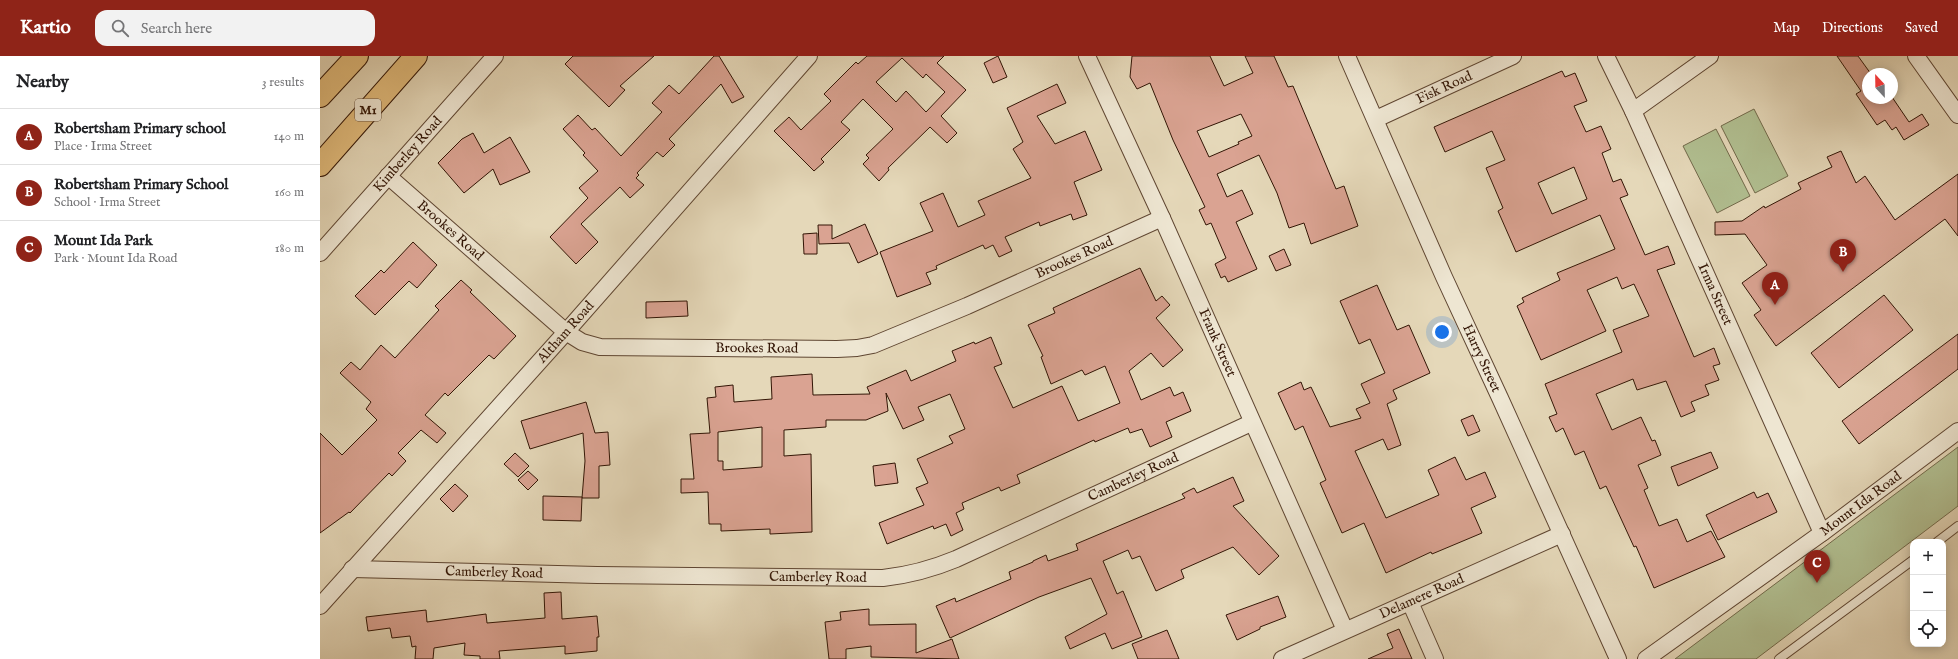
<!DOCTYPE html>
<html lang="en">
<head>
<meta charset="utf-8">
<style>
	:root { --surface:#fff; --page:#f2f2f2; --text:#202124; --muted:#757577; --line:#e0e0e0; --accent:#8f2418 }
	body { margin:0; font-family:"IM FELL English",serif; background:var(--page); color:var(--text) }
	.controls { position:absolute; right:12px; bottom:12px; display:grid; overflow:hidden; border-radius:8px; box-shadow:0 2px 10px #0003 }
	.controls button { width:36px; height:36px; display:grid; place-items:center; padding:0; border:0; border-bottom:1px solid var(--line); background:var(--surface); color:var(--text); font:20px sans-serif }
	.compass { position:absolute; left:1542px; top:12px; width:36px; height:36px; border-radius:50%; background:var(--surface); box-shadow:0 2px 10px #0003; rotate:338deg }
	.you { position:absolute; left:1122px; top:276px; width:14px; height:14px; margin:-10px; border:3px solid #fff; border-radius:50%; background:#1a73e8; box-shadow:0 0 0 6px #1a73e833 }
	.badge { display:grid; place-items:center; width:26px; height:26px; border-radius:50%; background:var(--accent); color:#fff; font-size:13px; font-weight:700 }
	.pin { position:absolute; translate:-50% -33px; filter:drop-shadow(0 1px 2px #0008) }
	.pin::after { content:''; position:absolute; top:21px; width:14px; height:12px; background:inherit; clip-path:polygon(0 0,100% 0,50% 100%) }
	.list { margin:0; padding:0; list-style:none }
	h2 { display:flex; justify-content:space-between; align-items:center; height:52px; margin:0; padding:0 16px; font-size:17px }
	h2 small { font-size:13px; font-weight:400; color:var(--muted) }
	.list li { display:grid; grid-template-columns:26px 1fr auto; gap:12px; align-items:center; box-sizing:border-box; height:56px; padding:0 16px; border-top:1px solid var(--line) }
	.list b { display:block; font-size:15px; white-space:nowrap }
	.list p { margin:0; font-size:13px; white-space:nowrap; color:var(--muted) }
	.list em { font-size:13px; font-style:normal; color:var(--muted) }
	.icon { flex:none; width:22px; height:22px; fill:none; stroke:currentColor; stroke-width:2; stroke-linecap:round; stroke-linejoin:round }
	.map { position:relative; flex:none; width:1638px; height:603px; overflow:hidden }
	header { display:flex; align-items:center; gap:24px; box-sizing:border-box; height:56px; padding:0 20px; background:var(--accent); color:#fff }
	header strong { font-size:19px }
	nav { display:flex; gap:22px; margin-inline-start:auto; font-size:14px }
	.search { width:280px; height:36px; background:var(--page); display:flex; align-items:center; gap:10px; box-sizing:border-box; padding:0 14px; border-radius:12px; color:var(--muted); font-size:15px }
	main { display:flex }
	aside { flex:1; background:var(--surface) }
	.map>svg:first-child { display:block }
</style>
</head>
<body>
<header>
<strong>Kartio</strong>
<div class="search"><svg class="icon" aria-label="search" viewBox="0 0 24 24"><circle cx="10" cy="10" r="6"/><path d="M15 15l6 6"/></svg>Search here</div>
<nav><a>Map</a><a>Directions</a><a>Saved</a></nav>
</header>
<main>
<aside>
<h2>Nearby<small>3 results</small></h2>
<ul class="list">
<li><span class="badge">A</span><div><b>Robertsham Primary school</b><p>Place · Irma Street</p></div><em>140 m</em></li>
<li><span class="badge">B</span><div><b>Robertsham Primary School</b><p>School · Irma Street</p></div><em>160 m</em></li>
<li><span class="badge">C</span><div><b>Mount Ida Park</b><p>Park · Mount Ida Road</p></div><em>180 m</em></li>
</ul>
</aside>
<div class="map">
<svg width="1638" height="603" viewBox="0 0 1638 603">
	<rect width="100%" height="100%" fill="#e5d8b9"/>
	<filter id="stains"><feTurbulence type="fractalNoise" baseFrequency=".005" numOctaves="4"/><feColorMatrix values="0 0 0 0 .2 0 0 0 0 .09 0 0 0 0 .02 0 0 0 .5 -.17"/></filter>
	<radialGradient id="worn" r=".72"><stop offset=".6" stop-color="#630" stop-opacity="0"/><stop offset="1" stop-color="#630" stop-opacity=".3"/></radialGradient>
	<g fill="#b1bf91" stroke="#726a4b">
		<path d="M1434,53L1468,120L1435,137L1401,70Z"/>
		<path d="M1396,73L1430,140L1397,157L1363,90Z"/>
		<path d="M1638,391V450L1436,603H1355Z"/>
	</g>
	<g fill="#daa392" stroke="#321505" fill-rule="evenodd">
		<path d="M253,0H334L300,30L305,34L289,51L245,8Z"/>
		<path d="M394,0H399L424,41L412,47L401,28L349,83L355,89L343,101L337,96L317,117L319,119L316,122L324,129L310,142L300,131L261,168L278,186L256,208L230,181L268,142L259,132L278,115L263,99L265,97L243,73L258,59L272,74L275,72L301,100L342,56L332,47L349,29L359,38Z"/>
		<path d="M547,0H624L617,7L646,34L621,60L637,77L627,87L610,71L568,112L569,114L559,125L543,108L549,102L546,99L573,73L543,43L521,66L530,74L501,103L504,106L494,115L454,75L469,61L481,74L511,45L504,38L536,6L538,8ZM582,2L603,22L606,18L625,36L606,56L586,35L576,46L556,26Z"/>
		<path d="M678,0L687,21L673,27L664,7Z"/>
		<path d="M812,0H890L904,30L933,17L925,0H954L968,31L973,30L1016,133L1024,130L1038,170L991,188L984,167L969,172L957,137L939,99L897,118L907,141L922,134L933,158L916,166L937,213L908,226L905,220L901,222L895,208L906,202L891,167L886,169L879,154L885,151L853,84L830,27L817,33L810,21ZM921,58L932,80L918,86L919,88L889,101L877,75Z"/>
		<path d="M1517,0H1538L1551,18H1548V42L1572,41L1589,66L1602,58L1609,69L1584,84L1576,71L1572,74L1565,64L1557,69L1536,38L1541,35Z"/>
		<path d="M1242,15L1245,21L1255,17L1267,45L1254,50L1266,76L1281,70L1291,93L1282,97L1293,126L1301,123L1308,139L1300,142L1325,199L1348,190L1355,208L1337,214L1374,301L1394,292L1400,308L1393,310L1399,324L1385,329L1389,339L1371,346L1375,355L1361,361L1346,325L1317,334L1313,323L1276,338L1292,374L1321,361L1332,385L1335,384L1341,399L1318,409L1328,432L1324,434L1339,470L1357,463L1367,486L1391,475L1405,501L1334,532L1316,490L1314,491L1286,430L1280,433L1264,395L1255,399L1243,372L1236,376L1229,361L1237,358L1225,328L1302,296L1293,274L1329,260L1314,228L1302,233L1297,221L1267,234L1286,275L1221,304L1197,250L1204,246L1202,242L1240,224L1237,217L1295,193L1280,159L1196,196L1178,155L1183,152L1166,112L1185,104L1172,75L1125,96L1114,71ZM1254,111L1267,143L1232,158L1218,127Z"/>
		<path d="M737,28L746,47L717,60L735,88L765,75L782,114L754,126L767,159L753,164L751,158L720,170L719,166L685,181L692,195L679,201L673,189L665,193L663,189L616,210L617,213L606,217L611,228L577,241L560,196L613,175L600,147L623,137L638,171L665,159L658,145L711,122L693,93L703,86L687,52Z"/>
		<path d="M153,77L164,97L190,81L210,116L180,129L173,113L144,137L118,107L142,83Z"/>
		<path d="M1521,95L1536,127L1545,120L1575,164L1638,118V180L1625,163L1456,290L1434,259L1441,254L1422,227L1447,209L1425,178L1395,179V166L1422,165L1444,150L1445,152L1481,133L1478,127L1512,111L1507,101Z"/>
		<path d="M545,168L558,198L538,207L529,187L499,188L498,169H512V183Z"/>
		<path d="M497,177V198H484L483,178Z"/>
		<path d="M93,186L117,209L97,232L89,225L55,259L35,240L61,214L64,217Z"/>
		<path d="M964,193L971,209L956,215L949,200Z"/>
		<path d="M820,212L836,245L842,240L850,249L836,262L863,294L843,311L831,297L809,315L821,344L850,331L854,340L863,336L871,355L846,366L852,381L830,391L822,373L810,377L808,372L775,386L774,384L697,419L700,427L681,435L679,431L642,447L644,453L636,457L643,474L631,480L626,468L614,473L613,470L567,488L559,467L604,449L596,432L608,427L597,403L633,387L629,380L645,373L630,338L598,351L604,364L583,373L566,337L568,355L546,364H506V371L464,374V400L491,398L492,476L450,478V473L401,475V468H389L388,436L361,437V423H374L370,378L390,377L387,342L396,341L395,331L413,329L414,346L452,343L451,321L492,318L493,339L550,338L547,331L586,314L591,325L636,305L632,295L654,286L655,288L671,281L682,308L674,311L693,352L742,330L758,365L800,347L785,310L765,319L762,314L731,328L721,301L723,300L708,269L735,257L733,252ZM442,371V411L403,414V405H398V376Z"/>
		<path d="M141,224L152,234L150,236L196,280L174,303L169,299L128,340L125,337L105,359L126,377L117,387L101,374L78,397L86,405L72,420L69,417L30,457L29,456L0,477V377L22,399L57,364L46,353L51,346L20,317L31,306L40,314L61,289L75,302L119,254L115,250Z"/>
		<path d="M1057,229L1077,274L1089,269L1110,317L1073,334L1077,343L1067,348L1081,389L1068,394L1063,383L1035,395L1066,462L1119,439L1108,414L1135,401L1146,424L1165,416L1176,441L1151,452L1162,477L1112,498L1111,496L1066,517L1044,467L1022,477L1000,427L1006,424L983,370L975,374L958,337L981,326L984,334L991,331L1010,371L1041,362L1036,353L1050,347L1041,328L1065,317L1050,283L1039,288L1020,245Z"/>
		<path d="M1564,239L1593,274L1519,332L1491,297Z"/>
		<path d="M367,245L368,260L326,262V246Z"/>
		<path d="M1638,278V313L1539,388L1522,365Z"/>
		<path d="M266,346L275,377L288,376L290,409L279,410V442H262L265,405L263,377L210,393L201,365Z"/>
		<path d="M1153,359L1160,375L1148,380L1141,364Z"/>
		<path d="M1391,396L1398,412L1358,430L1351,411Z"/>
		<path d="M195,397L209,410L198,421L184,408Z"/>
		<path d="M575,407L578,427L555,430L553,410Z"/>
		<path d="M208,415L218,424L208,434L198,424Z"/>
		<path d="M913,421L924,445L913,450L959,500L939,519L913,491L861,514L864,522L836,535L820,500L812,503L808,494L783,505L797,538L803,535L822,581L792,593L785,577L750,593L745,581L787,558L771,522L719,541L630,582L616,550L635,542L636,546L691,523L689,516L713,506V505L726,499L728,505L758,494L756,488L865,442L862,438L874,432L877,437Z"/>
		<path d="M135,428L148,440L133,456L120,443Z"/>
		<path d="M1434,436L1437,442L1448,437L1457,456L1398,484L1386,459Z"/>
		<path d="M223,440L262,441L261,465L223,464Z"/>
		<path d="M241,536L242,563L277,560L279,581H277V595L245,598V590L179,595L180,603H160V600L144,599L145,587L114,592L113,603H95L96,590L92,591L90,580L72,582L70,572L48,575L46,561L106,554L107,566L166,558L167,567L225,562L224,537Z"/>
		<path d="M958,540L966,561L940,571V573L917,584L906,559Z"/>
		<path d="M549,553V569L596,568V597L632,583L639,603L551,601V590L526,593V603H509L505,566L521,564L520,556Z"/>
		<path d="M1079,573L1092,603H1048L1073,592L1067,578Z"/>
		<path d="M847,574L859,603H818L812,588Z"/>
	</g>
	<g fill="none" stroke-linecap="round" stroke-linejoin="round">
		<defs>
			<g id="service">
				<path d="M1617,486L1638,470"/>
				<path d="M1459,603L1593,504"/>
			</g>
			<g id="minor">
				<path id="s1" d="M767,0L842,162L1025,574"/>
				<path id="s2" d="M1027,0L1124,221L1180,342L1298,603"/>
				<path id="s3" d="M1286,0L1313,55L1502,477"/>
				<path d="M1596,0L1638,59"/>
				<path d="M1313,55L1390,0"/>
				<path id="s4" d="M1056,63L1193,0"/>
				<path id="s5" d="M68,120L246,276L262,286L280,291L517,293L537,292L553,289L647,250L842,162"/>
				<path id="s6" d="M0,197L175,0"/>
				<path id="s7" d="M32,513L277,519L563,522C590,519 612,513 636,503L931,367"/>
				<path d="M1090,546L1115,603"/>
				<path id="s8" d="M0,550L246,276L489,0"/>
				<path id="s9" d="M962,603L1242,478"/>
				<path id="s10" d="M1326,603L1502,477L1638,375"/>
			</g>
			<g id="motorway">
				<path d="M0,40L37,0"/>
				<path d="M0,109L96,0"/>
			</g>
		</defs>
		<use href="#service" stroke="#5f4632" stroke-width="10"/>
		<use href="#minor" stroke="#5f4632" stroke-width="18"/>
		<use href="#motorway" stroke="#321505" stroke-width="24"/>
		<use href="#service" stroke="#eee6d2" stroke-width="8"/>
		<use href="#minor" stroke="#eee6d2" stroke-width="16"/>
		<use href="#motorway" stroke="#e2bc7c" stroke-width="22"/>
	</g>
	<g text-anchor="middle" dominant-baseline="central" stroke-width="4" stroke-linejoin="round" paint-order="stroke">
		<rect fill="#eee6d2" stroke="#6a5442" stroke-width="1" x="35" y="43" width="26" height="22" rx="3"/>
		<g font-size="13" font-weight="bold" fill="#321505">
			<text x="48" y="54">M1</text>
		</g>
		<g font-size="14" fill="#321505" stroke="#eee6d2">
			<text stroke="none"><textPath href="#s4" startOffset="75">Fisk Road</textPath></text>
			<text stroke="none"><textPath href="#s6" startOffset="132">Kimberley Road</textPath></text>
			<text stroke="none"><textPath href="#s5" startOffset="83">Brookes Road</textPath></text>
			<text stroke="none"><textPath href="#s5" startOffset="767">Brookes Road</textPath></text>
			<text stroke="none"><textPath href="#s3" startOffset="262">Irma Street</textPath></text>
			<text stroke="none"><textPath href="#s8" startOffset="368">Altham Road</textPath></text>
			<text stroke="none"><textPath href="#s1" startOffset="315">Frank Street</textPath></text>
			<text stroke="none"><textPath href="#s5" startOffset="431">Brookes Road</textPath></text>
			<text stroke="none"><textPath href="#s2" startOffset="331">Harry Street</textPath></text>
			<text stroke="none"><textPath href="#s7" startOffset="802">Camberley Road</textPath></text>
			<text stroke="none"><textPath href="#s10" startOffset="265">Mount Ida Road</textPath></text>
			<text stroke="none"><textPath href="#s7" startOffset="142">Camberley Road</textPath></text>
			<text stroke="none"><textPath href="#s7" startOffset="466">Camberley Road</textPath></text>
			<text stroke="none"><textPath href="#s9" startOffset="153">Delamere Road</textPath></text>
		</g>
	</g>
	<rect width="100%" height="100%" filter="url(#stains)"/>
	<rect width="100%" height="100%" fill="url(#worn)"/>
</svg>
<div class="controls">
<button>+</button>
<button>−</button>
<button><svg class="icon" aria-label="locate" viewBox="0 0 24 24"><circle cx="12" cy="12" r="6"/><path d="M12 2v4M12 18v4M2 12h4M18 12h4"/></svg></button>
</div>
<svg class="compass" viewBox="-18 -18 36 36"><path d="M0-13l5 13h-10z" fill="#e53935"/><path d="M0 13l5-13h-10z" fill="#757577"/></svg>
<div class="you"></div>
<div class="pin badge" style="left:1455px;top:249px">A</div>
<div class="pin badge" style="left:1523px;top:216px">B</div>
<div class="pin badge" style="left:1497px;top:527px">C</div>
</div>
</main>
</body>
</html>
